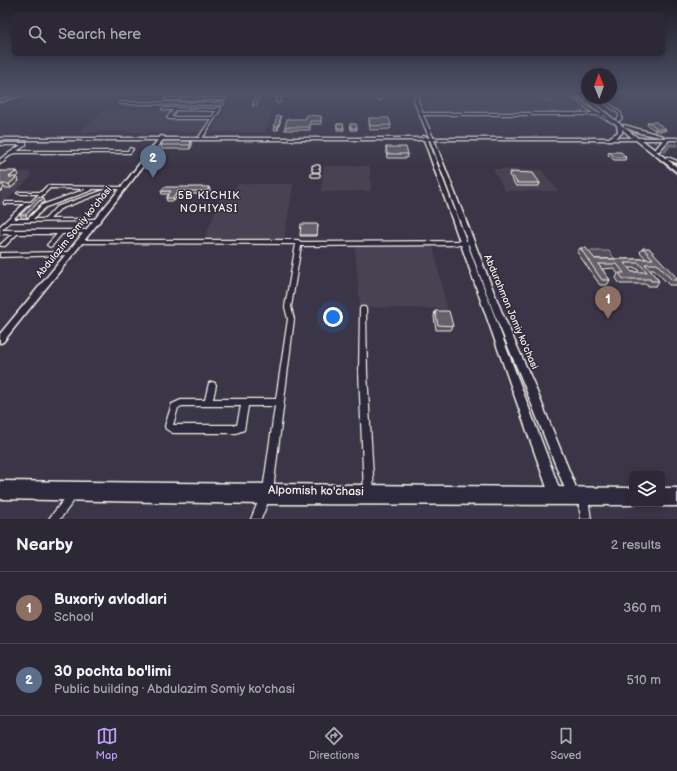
<!DOCTYPE html>
<html lang="en">
<head>
<meta charset="utf-8">
<style>
	:root { --surface:#2c2835; --page:#383441; --text:#f1f3f6; --muted:#a6a6ad; --line:#484450; --accent:#bca0f2 }
	body { margin:0; font-family:"Balsamiq Sans",sans-serif; background:var(--page); color:var(--text) }
	.controls { position:absolute; right:12px; bottom:12px; display:grid; overflow:hidden; border-radius:6px; box-shadow:0 2px 6px #0003 }
	.controls button { width:36px; height:36px; display:grid; place-items:center; padding:0; border:0; border-bottom:1px solid var(--line); background:var(--surface); color:var(--text); font:20px sans-serif }
	.compass { position:absolute; left:581px; top:68px; width:36px; height:36px; border-radius:50%; background:var(--surface); box-shadow:0 2px 6px #0003; rotate:359deg }
	.you { position:absolute; left:333px; top:317px; width:14px; height:14px; margin:-10px; border:3px solid #fff; border-radius:50%; background:#1a73e8; box-shadow:0 0 0 6px #1a73e833 }
	.badge { display:grid; place-items:center; width:26px; height:26px; border-radius:50%; background:var(--accent); color:#fff; font-size:13px; font-weight:700 }
	.pin { position:absolute; translate:-50% -33px; filter:drop-shadow(0 1px 2px #0008) }
	.pin::after { content:''; position:absolute; top:21px; width:14px; height:12px; background:inherit; clip-path:polygon(0 0,100% 0,50% 100%) }
	.list { margin:0; padding:0; list-style:none }
	h2 { display:flex; justify-content:space-between; align-items:center; height:52px; margin:0; padding:0 16px; font-size:17px }
	h2 small { font-size:13px; font-weight:400; color:var(--muted) }
	.list li { display:grid; grid-template-columns:26px 1fr auto; gap:12px; align-items:center; box-sizing:border-box; height:72px; padding:0 16px; border-top:1px solid var(--line) }
	.list b { display:block; font-size:15px; white-space:nowrap }
	.list p { margin:0; font-size:13px; white-space:nowrap; color:var(--muted) }
	.list em { font-size:13px; font-style:normal; color:var(--muted) }
	.icon { flex:none; width:22px; height:22px; fill:none; stroke:currentColor; stroke-width:2; stroke-linecap:round; stroke-linejoin:round }
	.map { position:relative; flex:none; width:677px; height:519px; overflow:hidden }
	.search { position:absolute; background:var(--surface); box-shadow:0 2px 6px #0003; left:12px; right:12px; top:12px; height:44px; display:flex; align-items:center; gap:10px; box-sizing:border-box; padding:0 14px; border-radius:6px; color:var(--muted); font-size:15px }
	.sheet { height:196px; background:var(--surface) }
	nav { display:flex; justify-content:space-around; align-items:center; box-sizing:border-box; height:56px; border-top:1px solid var(--line); background:var(--surface); font-size:11px; color:var(--muted) }
	nav a { display:grid; justify-items:center; gap:2px }
	nav .on { color:var(--accent) }
	.map>svg:first-child { display:block }
</style>
</head>
<body>
<div class="map">
<svg width="677" height="519" viewBox="0 0 677 519">
	<rect width="100%" height="100%" fill="#3b3647"/>
	<filter id="ink" filterUnits="userSpaceOnUse"><feTurbulence type="fractalNoise" baseFrequency=".025" numOctaves="2"/><feDisplacementMap in="SourceGraphic" scale="8" xChannelSelector="R" yChannelSelector="G"/><feConvolveMatrix kernelMatrix="1 2 1 2 8 2 1 2 1" color-interpolation-filters="sRGB"/></filter>
	<g filter="url(#ink)">
		<g fill="#484352">
			<path d="M426,93H564L589,113H426Z"/>
			<path d="M227,105L263,106H274L265,132H211Z"/>
			<path d="M120,109L170,110L165,118L209,119L201,132H79L104,111H119Z"/>
			<path d="M324,166H370L371,191L321,192Z"/>
			<path d="M493,169L541,170L558,191H505Z"/>
			<path d="M0,171L30,172L31,177L0,206Z"/>
			<path d="M238,184H293L284,241H204L220,198H230Z"/>
			<path d="M355,246H433L447,309L360,307Z"/>
		</g>
		<path fill="#534e5c" stroke="#a4a0a2" d="M588,251H609L615,259H594Z"/>
		<g fill="none" stroke-linecap="round" stroke-linejoin="round">
			<path stroke="#aaa6a7" stroke-width="1" d="M659,157L658,159L677,175"/>
			<path stroke="#78747b" stroke-width="3.5" d="M665,151L669,145H677"/>
			<defs>
				<g id="pedestrian">
					<path d="M314,167H318"/>
					<path d="M314,170H318"/>
					<path d="M313,175H318"/>
				</g>
				<g id="minor">
					<path d="M258,93H260L256,104L253,105Z"/>
					<path d="M279,93H281L280,102L278,103L276,102Z"/>
					<path d="M380,93H382V99L380,100L378,99Z"/>
					<path d="M416,93H418V101L423,113H593L567,93H570L592,110L598,113H606V115H602L616,122L613,123L597,115H423L433,137L431,138L429,137L414,101Z"/>
					<path d="M167,98H225L227,99L225,100H166V98Z"/>
					<path d="M598,98H602L621,113L622,118L619,121H617L616,120L619,117V114Z"/>
					<path d="M121,102L222,103L224,104L222,105L120,104L119,103Z"/>
					<path d="M218,107L221,108L220,110L203,137L201,138L199,137L211,119H169L167,118L173,110H164L162,109L164,108H175L217,109ZM176,110L216,111L212,117H171Z"/>
					<path d="M0,143H26V145L17,151H128L130,148L133,149L130,153H14L4,160L5,161L0,164V159L21,145H0Z"/>
					<path d="M666,157H668L677,161V163L666,159Z"/>
					<path d="M47,186L124,187L126,188L124,189H113L60,209L50,219H97L99,220V221L10,222L2,230H0H88L91,232L90,233L62,234L52,246L50,247L47,245L57,234H17L5,246H1L0,245L1,244L12,234H0V226L24,204H4V202H31L39,194H19L17,193L19,192H41ZM50,188L86,189L42,205L28,219H13L29,204H34ZM92,189H107L56,207L45,219H33L46,207L92,190Z"/>
					<path d="M80,240H298L301,242L467,241L470,243L467,245L301,246L291,307L294,319L273,490L261,519H251L263,490L275,406H248L244,430L236,433H173L166,429L165,426L172,404L181,400H205L209,383L212,382L215,383L216,385L213,399H276L288,319L285,307L296,244L78,243L77,242ZM182,406H241L237,425H173L178,408Z"/>
					<path d="M70,252L73,254L72,255L0,257V253Z"/>
					<path d="M361,307H365L366,309L367,372L374,493L372,496L369,498L366,496L364,493L359,372L360,309Z"/>
					<path d="M73,490L76,492L78,495L76,498L60,519H49L51,516L70,492Z"/>
					<path d="M583,493L586,495L588,498L591,519H581L578,498L580,495Z"/>
				</g>
				<g id="tertiary">
					<path d="M161,136L165,137L131,182L3,342L0,343V334L127,180Z"/>
					<path d="M423,136L427,137L562,496L560,500L556,502L552,500L550,496L423,137Z"/>
					<path d="M429,136L433,137L502,313L533,382L579,495L577,499L573,501L569,499L523,382L494,313L429,137Z"/>
				</g>
				<g id="secondary">
					<path d="M21,93H26L0,102V100Z"/>
					<path d="M576,93H580L638,138H677V140H669L659,151H656L677,167V172L636,140H0V138H609L618,132L617,125ZM622,129L632,138H615L622,133ZM642,140H663L655,150Z"/>
					<path d="M624,125L663,136L661,137L640,133L624,127Z"/>
					<path d="M0,481L632,488V504H634L632,505L265,504L0,499Z"/>
					<path d="M662,488H677V506H662L658,504H662Z"/>
				</g>
			</defs>
			<use href="#pedestrian" stroke="#f4f1e8" stroke-width="5.5"/>
			<use href="#minor" stroke="#f4f1e8" stroke-width="2.5"/>
			<use href="#tertiary" stroke="#f4f1e8" stroke-width="3"/>
			<use href="#secondary" stroke="#f4f1e8" stroke-width="3"/>
			<use href="#pedestrian" stroke="#2f2a3d" stroke-width="3"/>
			<use href="#minor" fill="#2f2a3d" fill-rule="evenodd"/>
			<use href="#tertiary" fill="#2f2a3d" fill-rule="evenodd"/>
			<use href="#secondary" fill="#2f2a3d" fill-rule="evenodd"/>
		</g>
		<g fill="#57535d" stroke="#f4f1e8" fill-rule="evenodd">
			<path d="M540,93H552L553,94L551,101H546L539,95Z"/>
			<path d="M281,116V118L278,130H274V127Z"/>
			<path d="M321,116V124H310V130H285V127Z"/>
			<path d="M369,118L391,125L390,129L370,130L369,122Z"/>
			<path d="M648,122L666,129L665,131H654L655,130L647,125Z"/>
			<path d="M337,124H343L344,130H337Z"/>
			<path d="M350,124L357,128V130H351Z"/>
			<path d="M191,141L192,145L190,149H162L161,145Z"/>
			<path d="M386,147L408,154L407,158H387L386,151Z"/>
			<path d="M609,152L626,157L625,160H614L608,155Z"/>
			<path d="M0,171L19,175L17,177L19,181L11,188H4L0,192Z"/>
			<path d="M510,172L540,183L539,186H516L509,175Z"/>
			<path d="M210,190L208,194H178L174,201H167L166,198L169,194H162L161,191Z"/>
			<path d="M37,198L45,202L41,204L27,218H22L20,215Z"/>
			<path d="M318,224L317,236H300V235Z"/>
			<path d="M580,248L595,259H646L640,252L643,248L677,278V283L676,285H669L654,269H649L659,281L656,286H648L647,284H620L616,278L618,274L614,268L602,269L610,280L607,285H600L577,252ZM628,268H636L640,272H632Z"/>
			<path d="M435,311L453,326L451,330H436L434,316Z"/>
		</g>
		<g fill="#47444c" stroke="#f4f1e8">
			<path d="M281,116V118L278,130V127Z"/>
			<path d="M191,141L192,145L190,149V145Z"/>
			<path d="M17,171L19,175L12,181L9,177Z"/>
			<path d="M17,177L19,181L11,188L9,184Z"/>
			<path d="M2,184L4,188L0,192V186Z"/>
			<path d="M209,187L210,190L208,194L207,191Z"/>
			<path d="M178,191V194L174,201L173,198Z"/>
			<path d="M44,199L45,202L41,204L27,218L26,215L39,201Z"/>
		</g>
		<g fill="#65616c" stroke="#f4f1e8" fill-rule="evenodd">
			<path d="M547,93H552L553,94H548Z"/>
			<path d="M306,115L321,116V121H310V127H285L287,119H306Z"/>
			<path d="M277,116H281L278,127H274Z"/>
			<path d="M369,118H389L391,125L370,126Z"/>
			<path d="M648,122H656L666,129H655L656,127Z"/>
			<path d="M337,124H343L344,128H337Z"/>
			<path d="M350,124H356L357,128H351Z"/>
			<path d="M163,141H191L190,145H161Z"/>
			<path d="M386,147H406L408,154H387Z"/>
			<path d="M609,152H621L626,157H615Z"/>
			<path d="M0,171H17L9,177H17L9,184H2L0,186Z"/>
			<path d="M510,172L533,173L540,183H517Z"/>
			<path d="M164,187H209L207,191H178L173,198H166L171,191H161Z"/>
			<path d="M42,197L44,199L39,201L26,215H20L37,198Z"/>
			<path d="M301,224H318L317,235H300Z"/>
			<path d="M580,248H586L595,259H653L643,248H649L677,278V280H672L657,264H645L659,281H651L650,279H623L619,273H624L617,264H598L610,280H602ZM624,263H639L647,272H632Z"/>
			<path d="M435,311H449L453,326L438,325Z"/>
		</g>
	</g>
	<linearGradient id="sky" x2="0" y2="1"><stop stop-color="#201e27"/><stop offset="0.56" stop-color="#4f5269"/><stop offset="1" stop-color="#4f5269" stop-opacity="0"/></linearGradient>
	<rect width="677" height="166" fill="url(#sky)"/>
	<g text-anchor="middle" dominant-baseline="central" stroke-width="3" stroke-linejoin="round" paint-order="stroke">
		<g font-size="10" fill="#f4f1e8" stroke="#2f2a3d">
			<text transform="translate(74 232) rotate(-51)">Abdulazim Somiy ko'chasi</text>
			<text transform="translate(511 312) rotate(67)">Abdurahmon Jomiy ko'chasi</text>
		</g>
		<g font-size="11" letter-spacing="1" fill="#f4f1e8" stroke="#2f2a3d">
			<text x="209" y="195">5B KICHIK<tspan x="209" dy="13">NOHIYASI</tspan></text>
		</g>
		<g font-size="12" fill="#f4f1e8" stroke="#2f2a3d">
			<text transform="translate(316 491) rotate(1)">Alpomish ko'chasi</text>
		</g>
	</g>
</svg>
<div class="controls">
<button><svg class="icon" aria-label="layers" viewBox="0 0 24 24"><path d="M12 4l9 5-9 5-9-5zM3 14l9 5 9-5"/></svg></button>
</div>
<svg class="compass" viewBox="-18 -18 36 36"><path d="M0-13l5 13h-10z" fill="#e53935"/><path d="M0 13l5-13h-10z" fill="#a6a6ad"/></svg>
<div class="you"></div>
<div class="pin badge" style="left:608px;top:319px;background:#8d6e63">1</div>
<div class="pin badge" style="left:153px;top:178px;background:#5c6f8a">2</div>
<div class="search"><svg class="icon" aria-label="search" viewBox="0 0 24 24"><circle cx="10" cy="10" r="6"/><path d="M15 15l6 6"/></svg>Search here</div>
</div>
<section class="sheet">
<h2>Nearby<small>2 results</small></h2>
<ul class="list">
<li><span class="badge" style="background:#8d6e63">1</span><div><b>Buxoriy avlodlari</b><p>School</p></div><em>360 m</em></li>
<li><span class="badge" style="background:#5c6f8a">2</span><div><b>30 pochta bo'limi</b><p>Public building · Abdulazim Somiy ko'chasi</p></div><em>510 m</em></li>
</ul>
</section>
<nav>
<a class="on"><svg class="icon" aria-label="map" viewBox="0 0 24 24"><path d="M3 6l6-2 6 2 6-2v14l-6 2-6-2-6 2zM9 4v14M15 6v14"/></svg>Map</a>
<a><svg class="icon" aria-label="directions" viewBox="0 0 24 24"><path d="M12 3l9 9-9 9-9-9zM9 14v-3h6M13 9l2 2-2 2"/></svg>Directions</a>
<a><svg class="icon" aria-label="saved" viewBox="0 0 24 24"><path d="M7 4h10v16l-5-4-5 4z"/></svg>Saved</a>
</nav>
</body>
</html>
